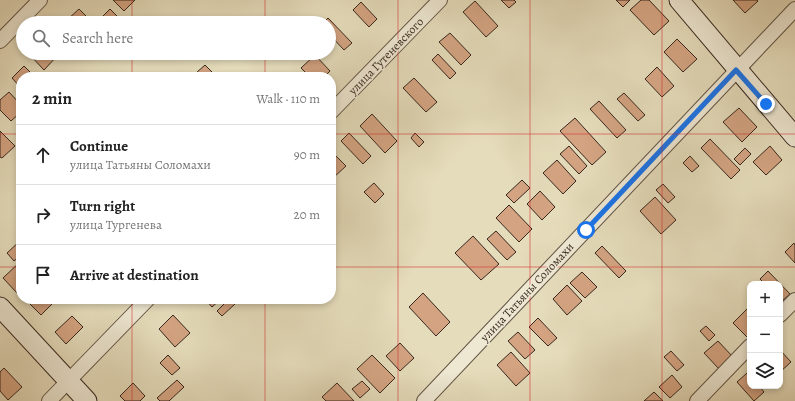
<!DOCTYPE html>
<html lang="en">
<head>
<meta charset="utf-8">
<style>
	:root { --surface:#fff; --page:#f2f2f2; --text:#222; --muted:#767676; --line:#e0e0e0 }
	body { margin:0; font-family:Alegreya,serif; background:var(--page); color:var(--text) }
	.controls { position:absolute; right:12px; bottom:12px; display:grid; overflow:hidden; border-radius:8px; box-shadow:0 2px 6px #0003 }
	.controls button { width:36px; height:36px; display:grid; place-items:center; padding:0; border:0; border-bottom:1px solid var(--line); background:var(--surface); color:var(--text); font:20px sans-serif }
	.stop { position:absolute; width:12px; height:12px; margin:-9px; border:3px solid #1a73e8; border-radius:50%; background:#fff }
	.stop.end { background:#1a73e8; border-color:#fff; box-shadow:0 1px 4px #0008 }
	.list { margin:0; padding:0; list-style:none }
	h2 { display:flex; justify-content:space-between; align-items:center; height:52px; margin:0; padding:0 16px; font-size:17px }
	h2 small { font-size:13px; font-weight:400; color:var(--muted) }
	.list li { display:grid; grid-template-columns:26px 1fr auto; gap:12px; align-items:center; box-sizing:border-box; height:60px; padding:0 16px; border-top:1px solid var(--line) }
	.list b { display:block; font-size:15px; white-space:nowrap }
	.list p { margin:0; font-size:13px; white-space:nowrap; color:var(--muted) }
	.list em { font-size:13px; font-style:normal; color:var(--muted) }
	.icon { flex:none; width:22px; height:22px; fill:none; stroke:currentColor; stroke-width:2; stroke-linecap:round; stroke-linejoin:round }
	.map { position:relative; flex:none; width:795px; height:401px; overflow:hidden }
	.search { position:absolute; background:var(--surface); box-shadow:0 2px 6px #0003; left:16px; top:16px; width:320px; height:44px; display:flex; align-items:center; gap:10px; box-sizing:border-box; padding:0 14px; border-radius:22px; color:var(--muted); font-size:15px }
	.panel { position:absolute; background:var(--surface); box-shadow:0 2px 6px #0003; left:16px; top:72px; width:320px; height:232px; border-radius:16px }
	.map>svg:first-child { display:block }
</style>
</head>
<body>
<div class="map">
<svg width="795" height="401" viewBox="0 0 795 401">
	<rect width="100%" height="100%" fill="#e5dcbb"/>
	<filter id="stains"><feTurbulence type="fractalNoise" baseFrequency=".005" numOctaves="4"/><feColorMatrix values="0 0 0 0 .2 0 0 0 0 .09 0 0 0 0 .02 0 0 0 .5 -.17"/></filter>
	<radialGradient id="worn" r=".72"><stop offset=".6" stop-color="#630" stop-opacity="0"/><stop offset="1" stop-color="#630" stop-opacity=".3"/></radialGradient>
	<g fill="#d4a482" stroke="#37271e">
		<path d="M113,0H135L124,11Z"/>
		<path d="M501,0H514L516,2L509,8Z"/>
		<path d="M616,0H630L623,7Z"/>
		<path d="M641,0H649L669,21L654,35L630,10Z"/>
		<path d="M733,0H757L758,1L745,13Z"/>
		<path d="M475,1L498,26L486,37L463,12Z"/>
		<path d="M361,2L377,19L369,27L353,10Z"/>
		<path d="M79,9L91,21L89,23H70L67,20Z"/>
		<path d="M110,9L124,23H106L101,18Z"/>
		<path d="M328,18L352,43L344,50L329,34V23H323Z"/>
		<path d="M450,33L471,55L461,65L439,42Z"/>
		<path d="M677,39L697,59L683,72L664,52Z"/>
		<path d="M30,53H56L58,55L44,70L29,54Z"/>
		<path d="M169,53H180L175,58Z"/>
		<path d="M438,54L456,73L450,79L432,60Z"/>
		<path d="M315,55L330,71L324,77H310L301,68Z"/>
		<path d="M205,65L217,77H200L196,73Z"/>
		<path d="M24,66L35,77H21V88L12,78Z"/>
		<path d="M657,67L674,86L662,97L645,79Z"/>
		<path d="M414,78L437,102L426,112L403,88Z"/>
		<path d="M9,92L21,105V112L11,121L0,110V100Z"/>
		<path d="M624,93L645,115L638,121L617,99Z"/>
		<path d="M599,101L626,130L617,138L590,109Z"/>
		<path d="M739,108L757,127L742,142L723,122Z"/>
		<path d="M372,114L397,141L385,153L360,126Z"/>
		<path d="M575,118L606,152L592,165L560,131Z"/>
		<path d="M0,131L15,146L2,158L0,157Z"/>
		<path d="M349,133L371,156L363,164L341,141Z"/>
		<path d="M415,133L424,142L419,147L411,138Z"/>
		<path d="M710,139L740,170L731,179L701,148Z"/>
		<path d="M569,146L587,166L579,174L560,154Z"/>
		<path d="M770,146L782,160L766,175L753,162Z"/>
		<path d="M745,148L751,154L740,165L734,159Z"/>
		<path d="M332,152L346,166L334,177L331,174Z"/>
		<path d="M690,156L699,166L692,172L683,163Z"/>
		<path d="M557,160L576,181L563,194L543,173Z"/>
		<path d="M522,180L530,188L514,203L506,195Z"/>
		<path d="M374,183L384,194L375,203L364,192Z"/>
		<path d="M663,184L675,197L668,203L656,190Z"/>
		<path d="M540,191L555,207L542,220L527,204Z"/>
		<path d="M655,197L676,220L661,234L640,211Z"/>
		<path d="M509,205L532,229L519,242L496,218Z"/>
		<path d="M496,231L516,252L507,260L487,239Z"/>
		<path d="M473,236L499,264L481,280L455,253Z"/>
		<path d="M20,241L21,255L14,261L7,253Z"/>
		<path d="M794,243L795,245V263L785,252Z"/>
		<path d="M602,246L626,271L619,278L595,253Z"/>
		<path d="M21,261V289L17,293L3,278Z"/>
		<path d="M768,271L790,294L782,301L780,300V284H765L760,279Z"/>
		<path d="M582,272L597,287L585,298L570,283Z"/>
		<path d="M567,285L582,301L567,315L553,299Z"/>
		<path d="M423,293L450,322L436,336L409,307Z"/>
		<path d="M32,299H57L41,315L28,302Z"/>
		<path d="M205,299H221L212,307Z"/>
		<path d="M229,299L235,304L222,316L217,311Z"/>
		<path d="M747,309L750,312V334L747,337L733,323Z"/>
		<path d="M173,315L190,333L175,347L159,329Z"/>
		<path d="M72,316L83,327L66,344L55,332Z"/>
		<path d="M538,318L557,338L548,346L529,327Z"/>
		<path d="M706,326L715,335L709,341L700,331Z"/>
		<path d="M518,332L535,350L525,359L508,341Z"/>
		<path d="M718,341L733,357L720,370L704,353Z"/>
		<path d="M400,343L414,358L400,371L386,356Z"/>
		<path d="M780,350L791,362L780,372Z"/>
		<path d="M671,351L684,365L677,371L664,357Z"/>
		<path d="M511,352L530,373L516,386L497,365Z"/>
		<path d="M168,355L180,368L172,375L160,363Z"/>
		<path d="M372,355L395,378L380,393L357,369Z"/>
		<path d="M4,368L22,387L8,400L0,391V372Z"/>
		<path d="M747,373L750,377V386H759L764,392L754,401L737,382Z"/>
		<path d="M672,375L682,387L670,398L659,387Z"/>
		<path d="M177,380L184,387L169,401H160L157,398Z"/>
		<path d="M362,381L370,389L360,398L352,389Z"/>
		<path d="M133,383L145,396L140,401H125L120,396Z"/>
		<path d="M337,383L354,401H326L322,397Z"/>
		<path d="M654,392L663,401H644Z"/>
	</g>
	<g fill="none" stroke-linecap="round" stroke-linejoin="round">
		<defs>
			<g id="minor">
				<path d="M0,41L40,0"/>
				<path d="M331,112L440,0"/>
				<path d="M780,315L795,300"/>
				<path d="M49,401L148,299"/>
				<path d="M424,401L795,9"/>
				<path d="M697,401L750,346"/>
			</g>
			<g id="secondary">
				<path d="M679,0L795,137"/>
				<path d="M0,307L87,401"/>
			</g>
		</defs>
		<use href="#minor" stroke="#625445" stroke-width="16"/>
		<use href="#secondary" stroke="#37271e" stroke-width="21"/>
		<use href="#minor" stroke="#eee8d3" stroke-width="14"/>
		<use href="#secondary" stroke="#eee8d3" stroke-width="19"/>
	</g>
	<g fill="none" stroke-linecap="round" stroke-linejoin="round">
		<path stroke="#1a73e8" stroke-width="5" d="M586,230L736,70L766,104"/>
	</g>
	<path fill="none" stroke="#d62828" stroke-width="1" stroke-opacity="0.55" d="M132,0V23M265,0V23M398,0V401M530,0V401M662,0V401M132,53V77M265,53V77M0,134H21M331,134H795M0,267H21M331,267H795M132,299V401M265,299V401"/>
	<g text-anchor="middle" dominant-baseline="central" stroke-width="3" stroke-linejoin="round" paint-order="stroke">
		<g font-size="12" fill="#37271e" stroke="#eee8d3">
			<text transform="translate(386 56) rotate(-46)">улица Гутеневского</text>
			<text transform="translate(527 292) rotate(-47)">улица Татьяны Соломахи</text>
		</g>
	</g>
	<rect width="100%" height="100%" filter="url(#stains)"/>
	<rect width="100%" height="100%" fill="url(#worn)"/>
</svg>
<div class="controls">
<button>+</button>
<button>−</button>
<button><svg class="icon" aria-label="layers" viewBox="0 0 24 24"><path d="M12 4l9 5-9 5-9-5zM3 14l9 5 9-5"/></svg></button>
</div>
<div class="stop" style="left:586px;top:230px"></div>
<div class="stop end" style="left:766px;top:104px"></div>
<div class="search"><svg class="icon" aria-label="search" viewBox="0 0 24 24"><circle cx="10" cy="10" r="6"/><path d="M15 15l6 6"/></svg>Search here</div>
<section class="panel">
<h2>2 min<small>Walk · 110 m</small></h2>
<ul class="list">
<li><svg class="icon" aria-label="ahead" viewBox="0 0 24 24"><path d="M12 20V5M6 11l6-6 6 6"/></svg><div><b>Continue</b><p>улица Татьяны Соломахи</p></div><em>90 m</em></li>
<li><svg class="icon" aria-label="right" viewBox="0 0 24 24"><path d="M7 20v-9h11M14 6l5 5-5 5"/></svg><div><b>Turn right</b><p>улица Тургенева</p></div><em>20 m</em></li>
<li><svg class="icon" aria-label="arrive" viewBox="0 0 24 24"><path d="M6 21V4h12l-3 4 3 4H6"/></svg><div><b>Arrive at destination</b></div></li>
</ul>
</section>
</div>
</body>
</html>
